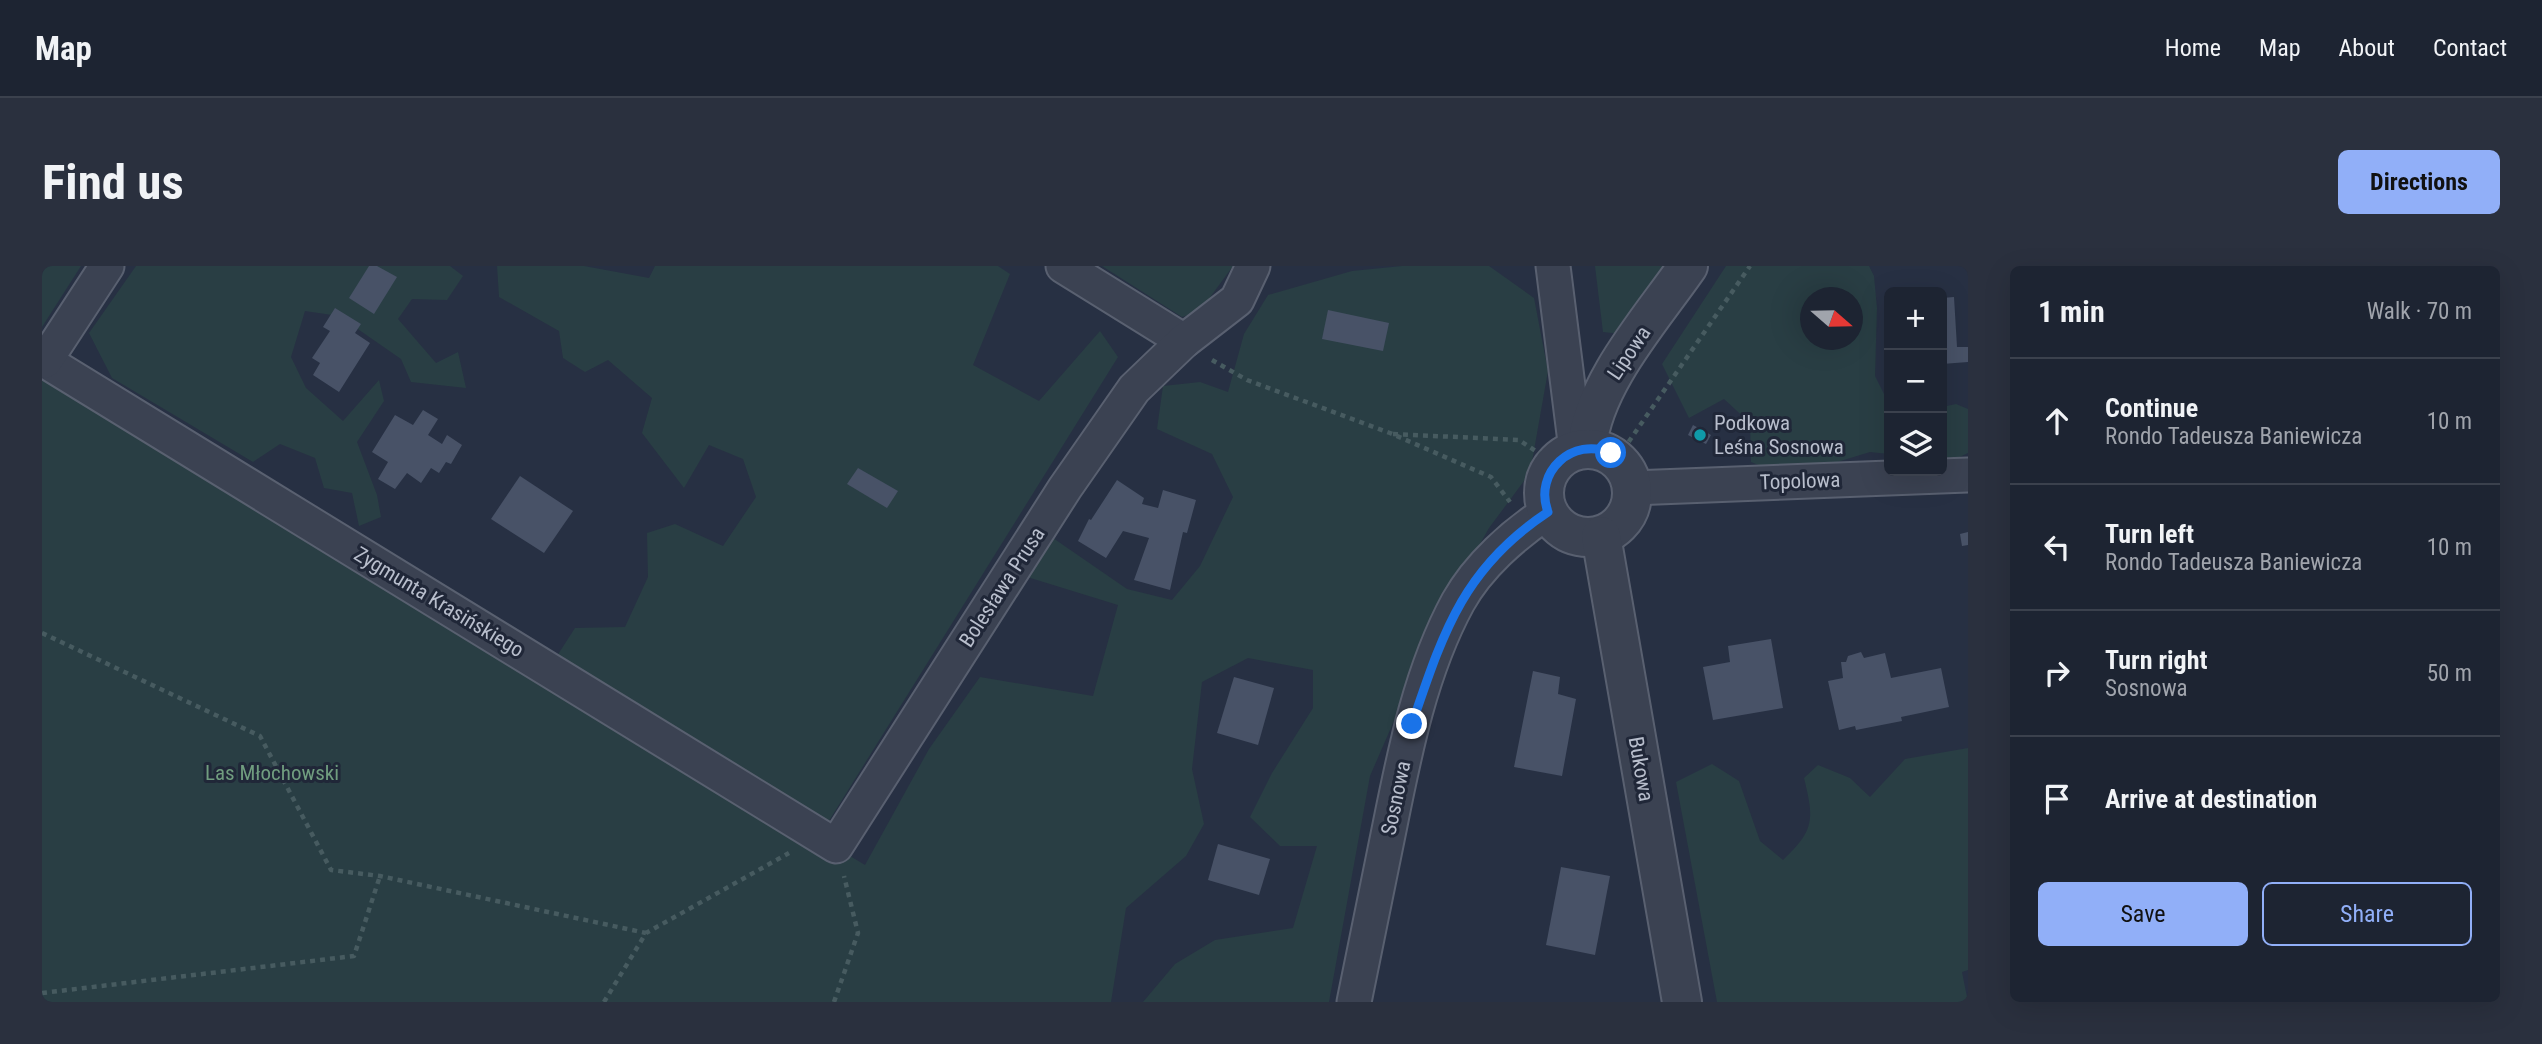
<!DOCTYPE html>
<html lang="en">
<head>
<meta charset="utf-8">
<style>
	:root { --surface:#1d2432; --page:#2a303e; --text:#f1f3f6; --muted:#a0a4ac; --line:#3b414d; --accent:#91aff8 }
	body { margin:0; font-family:"Roboto Condensed",sans-serif; background:var(--page); color:var(--text) }
	.controls { position:absolute; right:21px; top:21px; display:grid; overflow:hidden; border-radius:10px; box-shadow:0 7px 28px #0002 }
	.controls button { width:63px; height:63px; display:grid; place-items:center; padding:0; border:0; border-bottom:2px solid var(--line); background:var(--surface); color:var(--text); font:35px sans-serif }
	.compass { position:absolute; left:1758px; top:21px; width:63px; height:63px; border-radius:50%; background:var(--surface); box-shadow:0 7px 28px #0002; rotate:110deg }
	.stop { position:absolute; width:21px; height:21px; margin:-16px; border:5px solid #1a73e8; border-radius:50%; background:#fff }
	.stop.end { background:#1a73e8; border-color:#fff; box-shadow:0 2px 7px #0008 }
	.list { margin:0; padding:0; list-style:none }
	h2 { display:flex; justify-content:space-between; align-items:center; height:91px; margin:0; padding:0 28px; font-size:30px }
	h2 small { font-size:23px; font-weight:400; color:var(--muted) }
	.list li { display:grid; grid-template-columns:46px 1fr auto; gap:21px; align-items:center; box-sizing:border-box; height:126px; padding:0 28px; border-top:2px solid var(--line) }
	.list b { display:block; font-size:26px; white-space:nowrap }
	.list p { margin:0; font-size:23px; white-space:nowrap; color:var(--muted) }
	.list em { font-size:23px; font-style:normal; color:var(--muted) }
	.actions { display:flex; gap:14px; padding:21px 28px }
	.actions a { flex:1; padding:16px 0; border:2px solid var(--accent); border-radius:10px; text-align:center; font-size:24px; color:var(--accent) }
	.actions .main { background:var(--accent); color:#111 }
	.icon { flex:none; width:38px; height:38px; fill:none; stroke:currentColor; stroke-width:2; stroke-linecap:round; stroke-linejoin:round }
	.map { position:relative; flex:none; width:1926px; height:736px; overflow:hidden; border-radius:10px }
	header { display:flex; align-items:center; gap:42px; box-sizing:border-box; height:98px; padding:0 35px; background:var(--surface); border-bottom:2px solid var(--line) }
	header strong { font-size:33px }
	nav { display:flex; gap:38px; margin-inline-start:auto; font-size:24px }
	.intro { display:flex; align-items:center; justify-content:space-between; box-sizing:border-box; height:168px; padding:0 42px }
	h1 { margin:0; font-size:49px }
	.button { padding:18px 32px; border-radius:10px; background:var(--accent); color:#111; font-size:24px; font-weight:700 }
	main { display:flex; gap:42px; padding:0 42px }
	aside { flex:1; background:var(--surface); border-radius:10px; box-shadow:0 7px 28px #0002 }
	.map>svg:first-child { display:block }
</style>
</head>
<body>
<header>
<strong>Map</strong>
<nav><a>Home</a><a>Map</a><a>About</a><a>Contact</a></nav>
</header>
<div class="intro"><h1>Find us</h1><a class="button">Directions</a></div>
<main>
<div class="map">
<svg width="1926" height="736" viewBox="0 0 1926 736">
	<rect width="100%" height="100%" fill="#273043"/>
	<g fill="#293e44" fill-rule="evenodd">
		<path d="M0,0H39L0,61Z"/>
		<path d="M94,0H408L421,10L405,34L370,33L356,53L394,97L416,86L424,122L369,116L359,93L297,50L263,45L249,91L264,122L301,155L337,114L342,135L315,176L335,229L339,251L317,260L310,227L282,222L273,192L238,178L211,196L70,112L47,67Z"/>
		<path d="M455,0H542L607,12L613,0H956L968,8L931,99L997,135L1058,65L1076,91L780,566L557,439L823,599L887,483L938,411L1051,430L1076,339L982,310L1011,272L1085,323L1130,334L1158,300L1191,231L1170,188L1115,163L1121,120L1158,116L1186,126L1202,68L1226,29L1310,5L1360,0H1447L1492,32L1506,105L1488,207L1447,262L1398,349L1328,510L1287,736H1101L1133,698L1173,674L1251,662L1275,580H1238L1208,551L1230,507L1271,442V404L1206,392L1160,416L1150,503L1162,558L1144,590L1084,642L1069,736H0V97L504,407L533,362L583,361L606,311L605,267L633,258L681,280L714,231L701,193L667,179L642,222L600,167L610,132L566,94L543,106L521,92L517,65L457,31Z"/>
		<path d="M1060,0H1191L1158,45L1140,51Z"/>
		<path d="M1553,0H1624L1580,68L1561,66Z"/>
		<path d="M1684,0H1827L1832,10L1835,42L1833,110L1847,138V188L1828,186L1746,211L1709,196L1708,157L1682,133L1647,152L1620,98ZM1769,32H1811V74H1769Z"/>
		<path d="M1914,138L1926,143V187L1907,196L1900,195V141Z"/>
		<path d="M1926,482V704L1920,706L1926,736H1675L1634,516L1670,498L1697,515L1718,575L1741,594C1773,564 1772,553 1762,512L1776,499L1808,512L1828,531L1863,493Z"/>
	</g>
	<g fill="#485267">
		<path d="M327,0H335L355,11L332,48L307,32Z"/>
		<path d="M1912,31L1915,81H1926V96L1900,98V32Z"/>
		<path d="M293,42L319,58L313,67L328,77L297,126L271,109L278,97L270,92L288,65L281,61Z"/>
		<path d="M1286,44L1347,57L1341,85L1280,73Z"/>
		<path d="M381,144L396,153L386,169L400,178L405,169L420,179L409,198L404,196L397,207L389,202L379,217L365,207L353,223L336,213L346,196L330,186L353,149L371,159Z"/>
		<path d="M1651,159L1669,169L1664,178L1646,169Z"/>
		<path d="M816,202L856,225L845,242L805,218Z"/>
		<path d="M478,210L531,245L502,287L449,253Z"/>
		<path d="M1075,214L1102,232L1100,238L1116,242L1121,224L1154,234L1145,267L1141,266L1128,324L1092,314L1107,272L1081,265L1064,292L1036,275L1047,253L1049,254Z"/>
		<path d="M1926,266V279L1920,280L1918,268Z"/>
		<path d="M1729,373L1741,442L1671,454L1661,401L1688,396L1686,380Z"/>
		<path d="M1819,386L1822,392L1843,387L1849,412L1899,402L1907,441L1859,451L1860,455L1814,464L1813,460L1797,464L1786,415L1801,412L1799,396H1804L1806,390Z"/>
		<path d="M1491,405L1518,411L1516,428L1534,433L1520,510L1472,501Z"/>
		<path d="M1192,411L1232,422L1216,479L1175,467Z"/>
		<path d="M1176,578L1228,593L1217,629L1166,614Z"/>
		<path d="M1519,601L1568,610L1553,689L1504,679Z"/>
	</g>
	<g fill="none" stroke-linecap="round" stroke-linejoin="round">
		<defs>
			<g id="minor">
				<path d="M1021,0L1142,75"/>
				<path d="M1511,0L1534,184"/>
				<path d="M0,93L794,580L1023,222L1092,123L1142,75L1195,34L1211,0"/>
				<path d="M3,95L65,0"/>
				<path d="M1590,222L1926,209"/>
				<path d="M1312,736C1324,677 1336,618 1348,559C1363,484 1379,404 1416,336C1436,300 1472,268 1506,246"/>
			</g>
			<g id="tertiary">
				<path d="M1545,181C1551,117 1610,52 1646,0"/>
				<circle cx="1546" cy="227" r="44"/>
				<path d="M1559,270L1640,736"/>
			</g>
		</defs>
		<use href="#minor" stroke="#596070" stroke-width="37"/>
		<use href="#tertiary" stroke="#596070" stroke-width="42"/>
		<g stroke="#475b60" stroke-width="4.5" stroke-dasharray="5 5" stroke-linecap="butt">
			<path d="M1170,94L1205,114L1348,167L1449,211L1468,236"/>
			<path d="M1351,168L1477,174L1501,190"/>
			<path d="M1581,184L1708,0"/>
			<path d="M0,367L218,470L289,604L338,610L604,667"/>
			<path d="M0,727L312,690L338,610"/>
			<path d="M562,736L604,667L747,587"/>
			<path d="M792,736L816,667L802,610"/>
		</g>
		<use href="#minor" stroke="#3b4252" stroke-width="33"/>
		<use href="#tertiary" stroke="#3b4252" stroke-width="38"/>
	</g>
	<g fill="none" stroke-linecap="round" stroke-linejoin="round">
		<path stroke="#1a73e8" stroke-width="9" d="M1370,458C1401,367 1421,302 1506,246C1491,206 1531,170 1569,187"/>
	</g>
	<circle fill="#0f9aa8" stroke="#202738" stroke-width="2.5" cx="1658" cy="169" r="7"/>
	<g text-anchor="middle" dominant-baseline="central" stroke-width="6" stroke-linejoin="round" paint-order="stroke">
		<g font-size="21" fill="#b8becc" stroke="#202738">
			<text transform="translate(1587 87) rotate(-56)">Lipowa</text>
			<text transform="translate(1758 215) rotate(-2)">Topolowa</text>
			<text transform="translate(960 321) rotate(-57)">Bolesława Prusa</text>
			<text transform="translate(397 336) rotate(31)">Zygmunta Krasińskiego</text>
			<text transform="translate(1599 503) rotate(80)">Bukowa</text>
			<text transform="translate(1354 532) rotate(-78)">Sosnowa</text>
		</g>
		<g font-size="21" fill="#b8becc" stroke="#202738" text-anchor="start">
			<text x="1672" y="157">Podkowa<tspan x="1672" dy="24">Leśna Sosnowa</tspan></text>
		</g>
		<g font-size="21" fill="#709d7f" stroke="#202738">
			<text x="230" y="507">Las Młochowski</text>
		</g>
	</g>
</svg>
<div class="controls">
<button>+</button>
<button>−</button>
<button><svg class="icon" aria-label="layers" viewBox="0 0 24 24"><path d="M12 4l9 5-9 5-9-5zM3 14l9 5 9-5"/></svg></button>
</div>
<svg class="compass" viewBox="-18 -18 36 36"><path d="M0-13l5 13h-10z" fill="#e53935"/><path d="M0 13l5-13h-10z" fill="#a0a4ac"/></svg>
<div class="stop" style="left:1569px;top:187px"></div>
<div class="stop end" style="left:1370px;top:458px"></div>
</div>
<aside>
<h2>1 min<small>Walk · 70 m</small></h2>
<ul class="list">
<li><svg class="icon" aria-label="ahead" viewBox="0 0 24 24"><path d="M12 20V5M6 11l6-6 6 6"/></svg><div><b>Continue</b><p>Rondo Tadeusza Baniewicza</p></div><em>10 m</em></li>
<li><svg class="icon" aria-label="left" viewBox="0 0 24 24"><path d="M17 20v-9H6M10 6l-5 5 5 5"/></svg><div><b>Turn left</b><p>Rondo Tadeusza Baniewicza</p></div><em>10 m</em></li>
<li><svg class="icon" aria-label="right" viewBox="0 0 24 24"><path d="M7 20v-9h11M14 6l5 5-5 5"/></svg><div><b>Turn right</b><p>Sosnowa</p></div><em>50 m</em></li>
<li><svg class="icon" aria-label="arrive" viewBox="0 0 24 24"><path d="M6 21V4h12l-3 4 3 4H6"/></svg><div><b>Arrive at destination</b></div></li>
</ul>
<div class="actions"><a class="main">Save</a><a>Share</a></div>
</aside>
</main>
</body>
</html>
